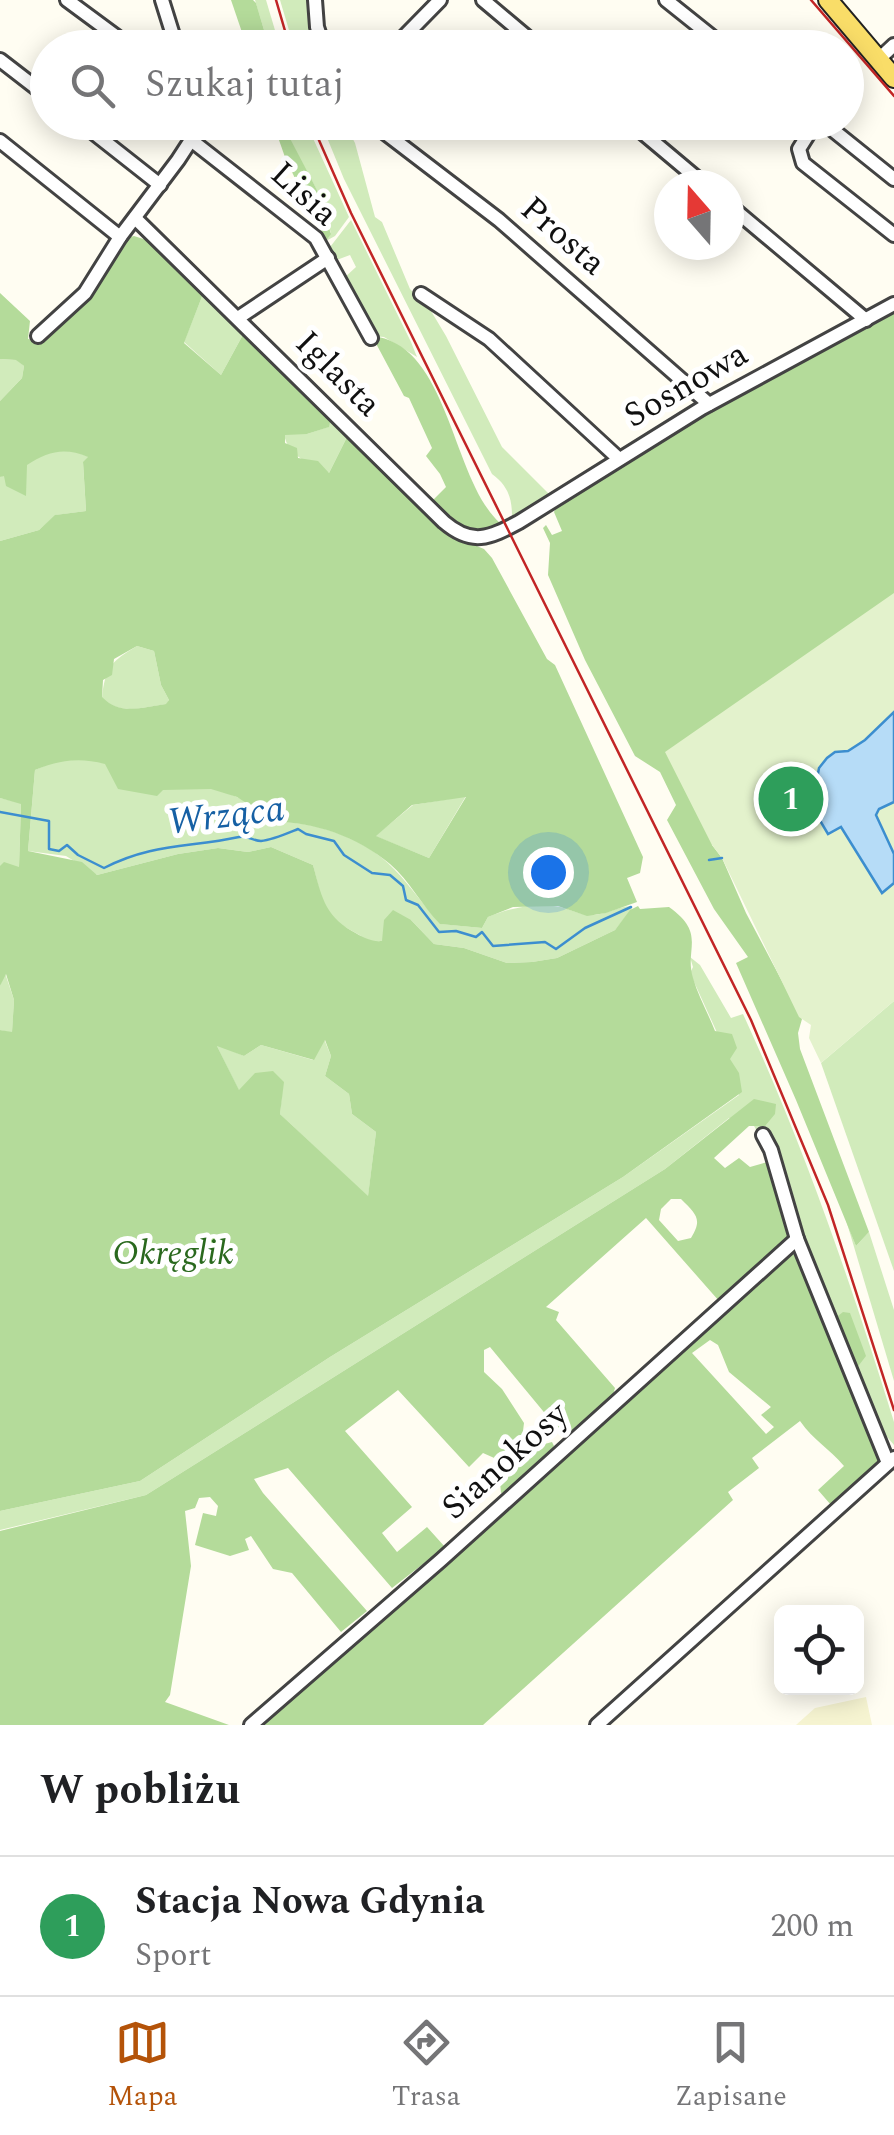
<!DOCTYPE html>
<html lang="pl">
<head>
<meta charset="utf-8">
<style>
	:root { --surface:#fff; --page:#f2f2f2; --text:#202124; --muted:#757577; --line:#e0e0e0; --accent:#b45309 }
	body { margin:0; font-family:Spectral,serif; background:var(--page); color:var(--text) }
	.controls { position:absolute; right:30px; bottom:30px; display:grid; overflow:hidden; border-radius:15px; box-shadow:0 5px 25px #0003 }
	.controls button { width:90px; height:90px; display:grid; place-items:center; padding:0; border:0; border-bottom:2px solid var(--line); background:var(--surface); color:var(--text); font:50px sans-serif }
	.compass { position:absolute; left:654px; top:170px; width:90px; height:90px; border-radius:50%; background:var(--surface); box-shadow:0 5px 25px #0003; rotate:340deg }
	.you { position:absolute; left:548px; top:872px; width:35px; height:35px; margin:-25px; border:8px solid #fff; border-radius:50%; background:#1a73e8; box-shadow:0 0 0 15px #1a73e833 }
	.badge { display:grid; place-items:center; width:65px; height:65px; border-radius:50%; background:var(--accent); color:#fff; font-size:32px; font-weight:700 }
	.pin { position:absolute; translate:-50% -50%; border:5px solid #fff; box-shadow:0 2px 10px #0006 }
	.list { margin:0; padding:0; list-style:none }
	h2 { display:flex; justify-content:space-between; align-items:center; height:130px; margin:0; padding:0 40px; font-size:42px }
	h2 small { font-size:32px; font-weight:400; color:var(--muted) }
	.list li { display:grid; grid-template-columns:65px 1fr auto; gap:30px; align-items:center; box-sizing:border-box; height:140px; padding:0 40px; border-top:2px solid var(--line) }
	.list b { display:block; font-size:38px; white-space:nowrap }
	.list p { margin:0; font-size:32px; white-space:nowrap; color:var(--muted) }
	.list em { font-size:32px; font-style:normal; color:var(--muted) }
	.icon { flex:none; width:55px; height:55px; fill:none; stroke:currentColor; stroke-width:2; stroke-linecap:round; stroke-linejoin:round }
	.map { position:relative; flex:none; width:894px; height:1725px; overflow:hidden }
	.search { position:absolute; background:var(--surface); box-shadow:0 5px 25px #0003; left:30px; right:30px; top:30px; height:110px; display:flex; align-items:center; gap:25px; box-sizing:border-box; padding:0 35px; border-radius:55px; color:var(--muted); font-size:38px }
	.sheet { height:270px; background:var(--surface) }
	nav { display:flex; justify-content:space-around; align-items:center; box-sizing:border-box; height:140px; border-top:2px solid var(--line); background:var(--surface); font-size:28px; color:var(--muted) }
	nav a { display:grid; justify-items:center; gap:5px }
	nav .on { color:var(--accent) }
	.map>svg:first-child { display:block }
</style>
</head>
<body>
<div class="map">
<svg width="894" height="1725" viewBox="0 0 894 1725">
	<rect width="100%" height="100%" fill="#fffdf2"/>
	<path fill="#f6f4d1" d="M866,1697L872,1725H796L815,1708Z"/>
	<g fill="#d1ebbb">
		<path d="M255,0H266L280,47H269Z"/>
		<path d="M280,0H312L320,47H294Z"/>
		<path d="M279,123H306L349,217L335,236L326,241L331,233L317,190Z"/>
		<path d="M321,123H350L348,130L355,143L375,217L382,222L410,289L431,311L446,336L502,447L550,495L512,516C512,497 507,485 492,474L344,179Z"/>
		<path d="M351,220L411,342L417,357L384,337L372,336L343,279L356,267L350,255L334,261L327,251Z"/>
		<path d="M203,294L245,331L221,375L184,342Z"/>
		<path d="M0,359L17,360L24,366L22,378L0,401Z"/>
		<path d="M331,417L348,435L329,473C311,464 288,457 284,434H307L328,427Z"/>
		<path d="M69,449L89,457L83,463L86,511L56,515L39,530L0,541V477L42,454Z"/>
		<path d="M137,646L154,651L161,685L169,700L167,704C143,707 120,716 102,698C105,667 112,661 137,646Z"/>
		<path d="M88,759L197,780L279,815L269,822C312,820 364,837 394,869C411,886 424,907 441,924L482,928L488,917C510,908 536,902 560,907C570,909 580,915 591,915C605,915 617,907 630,906L632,909L615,930L557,958L532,962L507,963L464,948L434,944L411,920L382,941L372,942L336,922L323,905L313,865L271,847L248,852L218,848L178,854L97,875L66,856L28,851L35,770L56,761Z"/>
		<path d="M466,796L429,858L375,836L413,805Z"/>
		<path d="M0,798L21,803L19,868L0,866Z"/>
		<path d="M690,957L700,965L731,1018L743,1014C804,1146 851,1283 894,1422V1445L882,1431L828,1323L768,1151L754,1126H765L729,1118L665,1169L146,1495L0,1530V1511L140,1481L330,1357L623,1177L739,1095L729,1059L690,973L693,967Z"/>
		<path d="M5,973L14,1000L12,1033L0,1030V986Z"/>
		<path d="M894,1001V1271L821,1063Z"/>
		<path d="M324,1039L331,1056L325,1076L349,1094L352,1114L376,1132L368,1197L280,1114L283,1083L239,1091L216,1044L244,1056L261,1045L313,1060Z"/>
		<path d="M846,1220L856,1246L869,1232L894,1310V1381Z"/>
	</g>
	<g fill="#b4db9a" fill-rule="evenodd">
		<path d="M231,0H253L256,3L269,47H247Z"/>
		<path d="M273,123H279L285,129L317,190L331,234L326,241L286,160Z"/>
		<path d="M134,236L156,243L203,294L184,343L221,375L245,331L331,417L329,427L307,434L285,435V443L297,448L298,458L318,461L329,473L348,435L450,535L484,549L492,558L547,659L555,665L643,857L640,873L627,878L637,902L606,913L587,916L558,906L513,907L488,917L482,928L440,924C422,906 410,881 390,864C355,835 309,820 265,822L262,813L237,797L211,789L163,790L157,796L118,789L105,764C79,757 59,760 35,770L28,851L82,862L97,875L178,854L218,848L248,852L271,847L313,865C321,894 324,915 352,931C363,937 370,942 382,941L384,920L393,910L411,920L434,944L464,948L507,963L532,962L557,958L615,930L630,910L638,906L640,909L669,907C707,934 684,949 693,978C698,996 708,1013 715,1031L732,1034L737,1048L730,1059L739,1073L742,1092L623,1177L330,1357L140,1481L0,1511V1030L12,1032L14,1000L6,974L0,986V866L4,862L19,867L21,804L0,798V541L39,530L55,515L86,511L83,462L88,457C65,447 48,451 27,465L26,496L6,486L4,476L0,477V401L22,378L24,366L16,360L0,359V293L30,321L28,339L42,341L127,238ZM137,646L154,651L161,685L169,700L166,704C142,707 120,716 102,697L103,680L112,675L114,659ZM466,797L429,858L376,836L412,805ZM325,1040L331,1056L325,1076L349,1094L352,1114L376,1132L368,1196L280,1114L284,1082L273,1071L255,1073L239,1090L217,1046L244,1056L261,1045L314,1060Z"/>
		<path d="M894,310V697L712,845L722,858L746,913L802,1019L798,1033L800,1049L869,1232L856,1246L796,1100L736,963L748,957L714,909L667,820L676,805L660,772L635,756L585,660L548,575L550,543L543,528L546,525L552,535L562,531L554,512L558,504L708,409Z"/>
		<path d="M372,336C450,344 451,479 500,523C464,538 458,526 432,501L446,487L440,474L426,456L432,448L409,398L404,396Z"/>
		<path d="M754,1099L776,1104L775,1114L765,1126H749L714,1158L725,1168L739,1158L750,1167L771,1161L796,1235L719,1301L646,1218L546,1307L559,1312L556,1320L615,1388L612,1398L567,1440L490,1347L484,1350V1372L502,1389L524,1423L523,1431L541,1445L552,1442L554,1446L511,1491L501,1493L500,1482L507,1471L501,1461L483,1453L469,1467L398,1390L345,1431L412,1507L382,1533L397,1552L427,1527L445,1547L392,1588L288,1468L254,1479L263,1493L367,1611L341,1632L292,1573L273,1569L251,1536L245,1539L249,1550L230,1556L195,1545L203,1513L216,1516L218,1506L210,1497L199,1498L195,1508L185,1511L191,1566L170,1695L165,1702L229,1725H0V1531L146,1495L665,1169ZM671,1199H681C696,1214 703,1219 691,1238L678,1241L659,1220L661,1209Z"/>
		<path d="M801,1248L829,1323L843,1312L850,1313L866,1356L856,1369L881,1459L831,1505L818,1490L844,1466C829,1448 814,1441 800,1421L752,1458L759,1468L728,1492L733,1500L483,1725H262L784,1254ZM710,1340L718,1345L729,1372L771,1407L761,1415L774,1427L766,1434L692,1353Z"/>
	</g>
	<path fill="#e3f2cc" d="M894,593V1001L821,1063L809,1038L811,1025L799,1017L722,858L712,845L665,752Z"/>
	<path fill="#b6dcf7" stroke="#3c8ecf" stroke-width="2.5" d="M894,712V802L879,809L876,815L894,854V883L882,893L841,827L828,834L815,812L787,829L781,822L814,795L819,768L827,758L835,752L848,751L865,740Z"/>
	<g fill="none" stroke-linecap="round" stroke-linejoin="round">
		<g stroke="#3c8ecf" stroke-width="2.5">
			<path d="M0,812L49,821V849L59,851L67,845L78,855L104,868C153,843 188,848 239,837C248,835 253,841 261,841C272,840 288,833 298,829L306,834L334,841L344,855L372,873L390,875L403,886L406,900L418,905L439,932L456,931L476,937L482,932L493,946L545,942L556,949L585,928L631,907"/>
			<path d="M709,860L722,858"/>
		</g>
		<defs>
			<g id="minor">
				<path d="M67,0L132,48"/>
				<path d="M162,0L177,48"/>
				<path d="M315,0L317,27L324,48"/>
				<path d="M483,0L540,48"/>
				<path d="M666,0L726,48"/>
				<path d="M393,48L440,0"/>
				<path d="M879,59L894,45"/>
				<path d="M0,60L48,97"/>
				<path d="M80,122L160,185"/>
				<path d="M371,122L499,220L709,404"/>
				<path d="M630,122L705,185"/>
				<path d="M816,122L799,149L803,163L894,235"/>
				<path d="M823,122L894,179"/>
				<path d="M191,140L316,238L371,338"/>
				<path d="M0,141L120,237"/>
				<path d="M729,205L866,320"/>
				<path d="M135,218L444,522C472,546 489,538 519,522L702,408L894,304"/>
				<path d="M421,294L489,339L618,458"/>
				<path d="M238,318L328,258"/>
				<path d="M38,336L85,293L120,237L178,160L191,140L194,122"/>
				<path d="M763,1135L771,1150L797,1239L888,1463"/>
				<path d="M251,1725L441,1560L797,1239"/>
				<path d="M597,1725L894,1458"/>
			</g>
			<path id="major" d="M828,0L894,78"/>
		</defs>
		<use href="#minor" stroke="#434343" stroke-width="18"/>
		<use href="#major" stroke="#212121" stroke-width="22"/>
		<use href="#minor" stroke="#fff" stroke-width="12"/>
		<use href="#major" stroke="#f9dd68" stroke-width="18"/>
		<path stroke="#c22525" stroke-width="2.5" d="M811,0L894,96"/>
		<g stroke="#c22525" stroke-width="2.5">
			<path d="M276,0L290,48"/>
			<path d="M311,122L351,213L751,1020L828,1205L894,1410"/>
		</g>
	</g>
	<g text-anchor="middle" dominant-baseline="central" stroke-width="10" stroke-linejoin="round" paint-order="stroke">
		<g font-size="35" fill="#101010" stroke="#fff">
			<text transform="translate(304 194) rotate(42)">Lisia</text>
			<text transform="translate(563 236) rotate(41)">Prosta</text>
			<text transform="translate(338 374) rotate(45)">Iglasta</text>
			<text transform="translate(686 385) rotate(-30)">Sosnowa</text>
			<text transform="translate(505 1461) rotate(-42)">Sianokosy</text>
		</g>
		<g font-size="35" font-style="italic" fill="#2a691e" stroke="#fff">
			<text x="173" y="1253">Okręglik</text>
		</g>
		<g font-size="38" font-style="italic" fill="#1660a4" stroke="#fff">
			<text transform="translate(226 816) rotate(-7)">Wrząca</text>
		</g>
	</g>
</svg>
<div class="controls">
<button><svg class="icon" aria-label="locate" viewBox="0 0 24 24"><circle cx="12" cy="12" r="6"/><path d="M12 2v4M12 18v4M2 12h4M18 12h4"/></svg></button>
</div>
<svg class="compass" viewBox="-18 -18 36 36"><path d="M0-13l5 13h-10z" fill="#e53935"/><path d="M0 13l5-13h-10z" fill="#757577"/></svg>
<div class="you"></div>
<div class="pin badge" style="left:791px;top:799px;background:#2e9e5b">1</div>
<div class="search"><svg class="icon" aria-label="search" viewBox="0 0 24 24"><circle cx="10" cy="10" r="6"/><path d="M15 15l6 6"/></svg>Szukaj tutaj</div>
</div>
<section class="sheet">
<h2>W pobliżu<small></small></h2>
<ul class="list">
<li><span class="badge" style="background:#2e9e5b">1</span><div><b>Stacja Nowa Gdynia</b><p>Sport</p></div><em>200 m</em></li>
</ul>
</section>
<nav>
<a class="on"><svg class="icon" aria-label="map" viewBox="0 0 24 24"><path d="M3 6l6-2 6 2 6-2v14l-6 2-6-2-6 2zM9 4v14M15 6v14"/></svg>Mapa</a>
<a><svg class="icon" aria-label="directions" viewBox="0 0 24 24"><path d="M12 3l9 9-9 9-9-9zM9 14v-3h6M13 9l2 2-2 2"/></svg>Trasa</a>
<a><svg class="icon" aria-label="saved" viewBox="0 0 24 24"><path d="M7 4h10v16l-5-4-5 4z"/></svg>Zapisane</a>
</nav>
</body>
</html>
